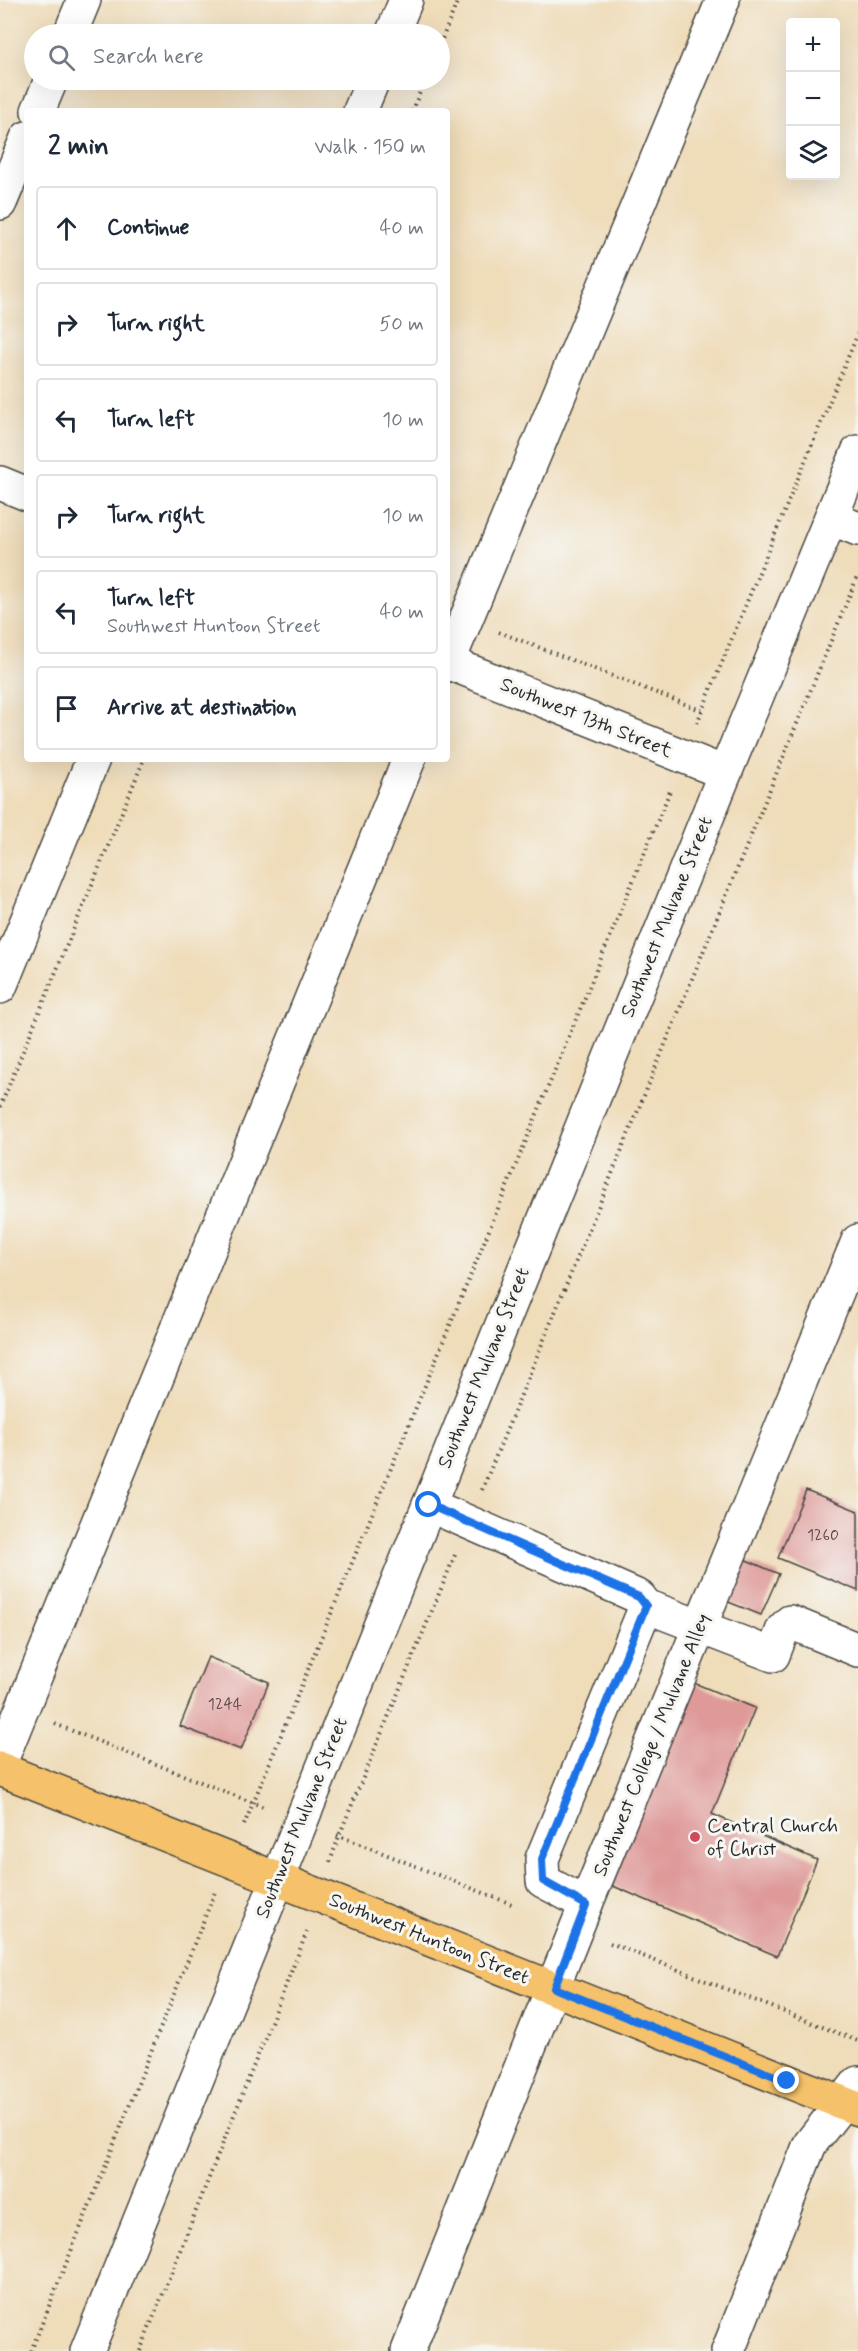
<!DOCTYPE html>
<html lang="en">
<head>
<meta charset="utf-8">
<style>
	:root { --surface:#fff; --page:#f2f2f3; --text:#1f2937; --muted:#747a83; --line:#e0e1e3 }
	body { margin:0; font-family:Mynerve,sans-serif; background:var(--page); color:var(--text) }
	.controls { position:absolute; right:18px; top:18px; display:grid; overflow:hidden; border-radius:6px; box-shadow:0 6px 24px #0002 }
	.controls button { width:54px; height:54px; display:grid; place-items:center; padding:0; border:0; border-bottom:2px solid var(--line); background:var(--surface); color:var(--text); font:30px sans-serif }
	.stop { position:absolute; width:18px; height:18px; margin:-14px; border:4px solid #1a73e8; border-radius:50%; background:#fff }
	.stop.end { background:#1a73e8; border-color:#fff; box-shadow:0 2px 6px #0008 }
	.list { margin:0; padding:0; list-style:none }
	h2 { display:flex; justify-content:space-between; align-items:center; height:78px; margin:0; padding:0 24px; font-size:26px }
	h2 small { font-size:20px; font-weight:400; color:var(--muted) }
	.list li { display:grid; grid-template-columns:39px 1fr auto; gap:18px; align-items:center; box-sizing:border-box; height:84px; margin:0 12px 12px; padding:0 12px; border:2px solid var(--line); border-radius:6px }
	.list b { display:block; font-size:22px; white-space:nowrap }
	.list p { margin:0; font-size:20px; white-space:nowrap; color:var(--muted) }
	.list em { font-size:20px; font-style:normal; color:var(--muted) }
	.icon { flex:none; width:33px; height:33px; fill:none; stroke:currentColor; stroke-width:2; stroke-linecap:round; stroke-linejoin:round }
	.map { position:relative; flex:none; width:858px; height:2351px; overflow:hidden }
	.search { position:absolute; background:var(--surface); box-shadow:0 6px 24px #0002; left:24px; top:24px; width:426px; height:66px; display:flex; align-items:center; gap:15px; box-sizing:border-box; padding:0 21px; border-radius:33px; color:var(--muted); font-size:22px }
	.panel { position:absolute; background:var(--surface); box-shadow:0 6px 24px #0002; left:24px; top:108px; width:426px; height:654px; border-radius:6px }
	.map>svg:first-child { display:block }
</style>
</head>
<body>
<div class="map">
<svg width="858" height="2351" viewBox="0 0 858 2351">
	<rect width="100%" height="100%" fill="#f6f6f2"/>
	<filter id="ink" filterUnits="userSpaceOnUse"><feTurbulence type="fractalNoise" baseFrequency=".0167" numOctaves="2"/><feDisplacementMap in="SourceGraphic" scale="12" xChannelSelector="R" yChannelSelector="G"/><feConvolveMatrix kernelMatrix="1 2 1 2 8 2 1 2 1" color-interpolation-filters="sRGB"/></filter>
	<filter id="wash" filterUnits="userSpaceOnUse"><feTurbulence type="fractalNoise" baseFrequency=".008" numOctaves="4" result="noise"/><feDisplacementMap in="SourceGraphic" scale="24" xChannelSelector="R" yChannelSelector="G"/><feGaussianBlur stdDeviation="1.35" result="paint"/><feColorMatrix in="noise" values="0 0 0 0 0 0 0 0 0 0 0 0 0 0 0 0 0 1.4 0 .05"/><feComposite in="paint" operator="in"/></filter>
	<g filter="url(#wash)">
		<rect width="100%" height="100%" fill="#efdcb9"/>
		<g id="blocks">
			<g fill="#de9998">
				<path d="M806,1490L858,1511V1591L778,1558Z"/>
				<path d="M744,1559L779,1574L761,1615L726,1601Z"/>
				<path d="M208,1657L269,1682L241,1750L180,1726Z"/>
				<path d="M694,1683L755,1708L712,1814L817,1860L777,1956L606,1883Z"/>
			</g>
		</g>
	</g>
	<g filter="url(#ink)">
		<use href="#blocks" fill-opacity="0" stroke="#484640" stroke-width="1.5"/>
		<g fill="none" stroke-linecap="round" stroke-linejoin="round">
			<defs>
				<g id="minor">
					<path d="M70,34L84,0"/>
					<path d="M392,34L406,0"/>
					<path d="M38,111L51,80"/>
					<path d="M360,111L373,80"/>
					<path d="M0,203L27,138"/>
					<path d="M0,483L27,494"/>
					<path d="M831,518L858,529"/>
					<path d="M447,662L725,773"/>
					<path d="M447,665L723,0"/>
					<path d="M0,987L93,759"/>
					<path d="M429,1505L639,1597L646,1606L542,1859L543,1881L586,1904"/>
					<path d="M646,1606L773,1655L783,1629L790,1622L858,1650"/>
					<path d="M0,1763L409,759"/>
					<path d="M87,2351L725,773L858,452"/>
					<path d="M408,2351L586,1904L858,1241"/>
					<path d="M728,2351L810,2144L858,2083"/>
				</g>
				<path id="major" d="M0,1769L858,2109"/>
			</defs>
			<use href="#minor" stroke="#484640" stroke-width="36"/>
			<use href="#major" stroke="#484640" stroke-width="36"/>
			<g stroke="#484640" stroke-width="4" stroke-dasharray="1.5 4.5" stroke-linecap="butt">
				<path d="M440,44L458,0"/>
				<path d="M412,111L425,80"/>
				<path d="M499,632L703,711"/>
				<path d="M697,723L858,333"/>
				<path d="M0,1107L144,759"/>
				<path d="M482,1490L858,575"/>
				<path d="M55,1724L266,1808"/>
				<path d="M244,1825L670,791"/>
				<path d="M337,1835L514,1905"/>
				<path d="M330,1862L339,1836L455,1555"/>
				<path d="M610,1943L858,2041"/>
				<path d="M31,2351L215,1892"/>
				<path d="M140,2351L307,1932"/>
			</g>
			<use href="#minor" stroke="#fff" stroke-width="33"/>
			<use href="#major" stroke="#f5c16b" stroke-width="33"/>
		</g>
	</g>
	<g fill="none" stroke-linecap="round" stroke-linejoin="round" filter="url(#ink)">
		<path stroke="#1a73e8" stroke-width="8" d="M429,1505L639,1597L646,1606L542,1859L543,1881L586,1905L554,1988L787,2081"/>
	</g>
	<circle fill="#d1495b" stroke="#f6f6f2" stroke-width="2" cx="695" cy="1837" r="6"/>
	<g text-anchor="middle" dominant-baseline="central" stroke-width="6" stroke-linejoin="round" paint-order="stroke">
		<g font-size="16" fill="#584646">
			<text x="823" y="1535">1260</text>
			<text x="225" y="1704">1244</text>
		</g>
		<g font-size="20" fill="#2b2b2b" stroke="#f6f6f2">
			<text transform="translate(586 718) rotate(22)">Southwest 13th Street</text>
			<text transform="translate(667 917) rotate(-68)">Southwest Mulvane Street</text>
			<text transform="translate(484 1368) rotate(-68)">Southwest Mulvane Street</text>
			<text transform="translate(652 1745) rotate(-68)">Southwest College / Mulvane Alley</text>
			<text transform="translate(302 1818) rotate(-68)">Southwest Mulvane Street</text>
			<text transform="translate(429 1939) rotate(22)">Southwest Huntoon Street</text>
		</g>
		<g font-size="20" fill="#2b2b2b" stroke="#f6f6f2" text-anchor="start">
			<text x="707" y="1826">Central Church<tspan x="707" dy="23">of Christ</tspan></text>
		</g>
	</g>
</svg>
<div class="controls">
<button>+</button>
<button>−</button>
<button><svg class="icon" aria-label="layers" viewBox="0 0 24 24"><path d="M12 4l9 5-9 5-9-5zM3 14l9 5 9-5"/></svg></button>
</div>
<div class="stop" style="left:429px;top:1505px"></div>
<div class="stop end" style="left:787px;top:2081px"></div>
<div class="search"><svg class="icon" aria-label="search" viewBox="0 0 24 24"><circle cx="10" cy="10" r="6"/><path d="M15 15l6 6"/></svg>Search here</div>
<section class="panel">
<h2>2 min<small>Walk · 150 m</small></h2>
<ul class="list">
<li><svg class="icon" aria-label="ahead" viewBox="0 0 24 24"><path d="M12 20V5M6 11l6-6 6 6"/></svg><div><b>Continue</b></div><em>40 m</em></li>
<li><svg class="icon" aria-label="right" viewBox="0 0 24 24"><path d="M7 20v-9h11M14 6l5 5-5 5"/></svg><div><b>Turn right</b></div><em>50 m</em></li>
<li><svg class="icon" aria-label="left" viewBox="0 0 24 24"><path d="M17 20v-9H6M10 6l-5 5 5 5"/></svg><div><b>Turn left</b></div><em>10 m</em></li>
<li><svg class="icon" aria-label="right" viewBox="0 0 24 24"><path d="M7 20v-9h11M14 6l5 5-5 5"/></svg><div><b>Turn right</b></div><em>10 m</em></li>
<li><svg class="icon" aria-label="left" viewBox="0 0 24 24"><path d="M17 20v-9H6M10 6l-5 5 5 5"/></svg><div><b>Turn left</b><p>Southwest Huntoon Street</p></div><em>40 m</em></li>
<li><svg class="icon" aria-label="arrive" viewBox="0 0 24 24"><path d="M6 21V4h12l-3 4 3 4H6"/></svg><div><b>Arrive at destination</b></div></li>
</ul>
</section>
</div>
</body>
</html>
